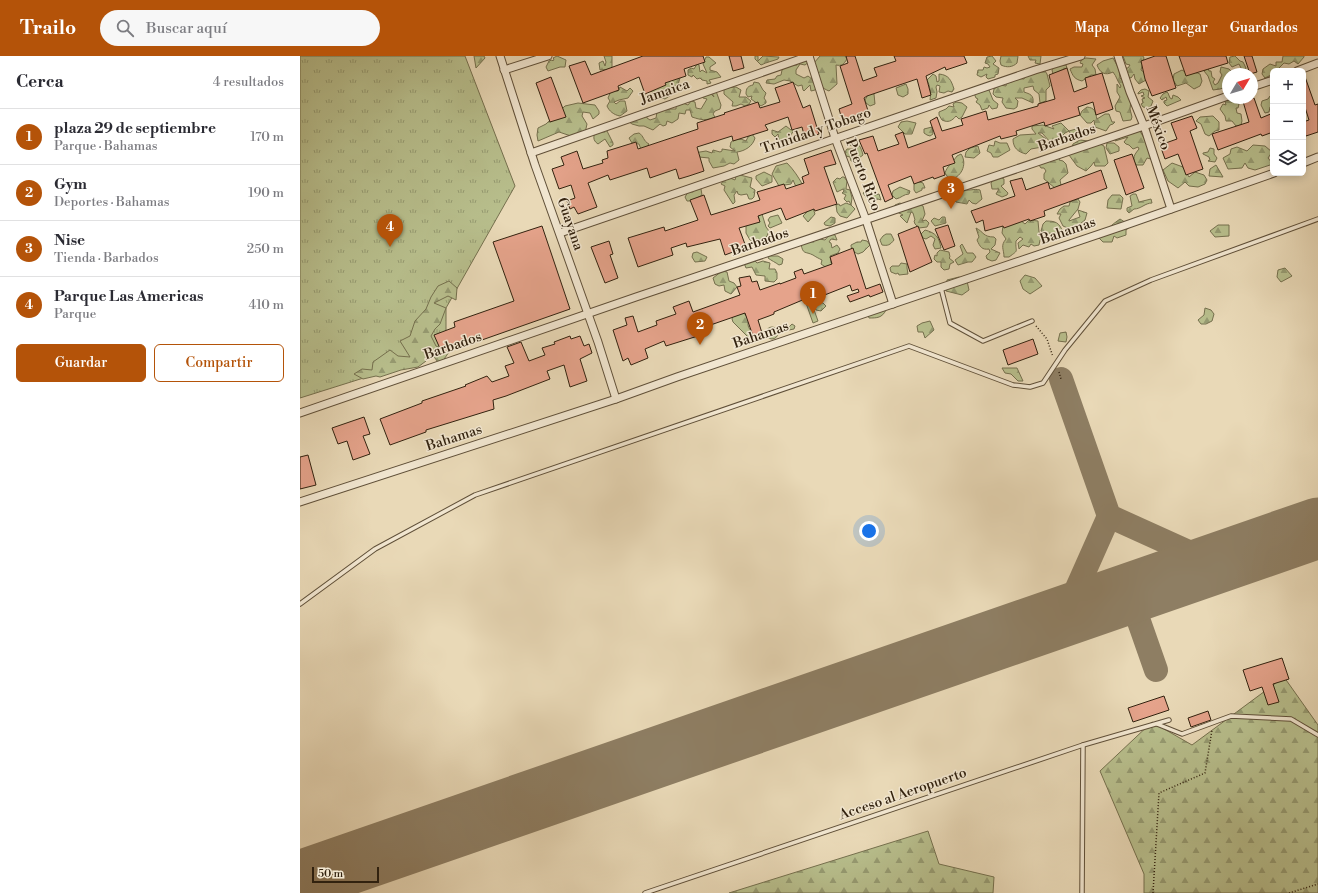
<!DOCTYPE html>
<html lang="es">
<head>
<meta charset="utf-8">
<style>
	:root { --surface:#fff; --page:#f7f7f7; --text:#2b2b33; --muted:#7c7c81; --line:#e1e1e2; --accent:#b45309 }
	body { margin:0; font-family:"Libre Bodoni",serif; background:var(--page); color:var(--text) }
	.controls { position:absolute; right:12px; top:12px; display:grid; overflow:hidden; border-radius:6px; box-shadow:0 2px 10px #0003 }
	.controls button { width:36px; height:36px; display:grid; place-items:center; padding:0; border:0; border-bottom:1px solid var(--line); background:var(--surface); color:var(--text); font:20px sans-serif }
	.compass { position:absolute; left:922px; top:12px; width:36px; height:36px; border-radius:50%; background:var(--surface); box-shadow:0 2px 10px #0003; rotate:52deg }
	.scale { position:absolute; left:12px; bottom:10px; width:67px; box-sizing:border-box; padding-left:4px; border:2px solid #32220f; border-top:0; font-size:11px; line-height:14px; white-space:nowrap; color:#32220f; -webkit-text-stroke:3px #f1e6d0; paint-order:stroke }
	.you { position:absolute; left:569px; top:475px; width:14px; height:14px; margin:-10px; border:3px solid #fff; border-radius:50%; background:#1a73e8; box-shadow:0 0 0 6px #1a73e833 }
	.badge { display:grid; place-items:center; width:26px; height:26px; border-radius:50%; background:var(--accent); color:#fff; font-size:13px; font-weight:700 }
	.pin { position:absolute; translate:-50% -33px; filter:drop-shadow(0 1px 2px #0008) }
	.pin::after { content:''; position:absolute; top:21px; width:14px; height:12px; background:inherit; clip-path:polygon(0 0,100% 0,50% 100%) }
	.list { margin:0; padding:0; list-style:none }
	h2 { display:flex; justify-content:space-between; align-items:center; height:52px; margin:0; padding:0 16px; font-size:17px }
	h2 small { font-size:13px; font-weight:400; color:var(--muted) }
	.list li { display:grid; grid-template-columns:26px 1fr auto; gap:12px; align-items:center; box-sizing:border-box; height:56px; padding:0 16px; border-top:1px solid var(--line) }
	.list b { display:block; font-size:15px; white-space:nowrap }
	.list p { margin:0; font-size:13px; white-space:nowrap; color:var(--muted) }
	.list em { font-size:13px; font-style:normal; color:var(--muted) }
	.actions { display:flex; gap:8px; padding:12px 16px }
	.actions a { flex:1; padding:9px 0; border:1px solid var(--accent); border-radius:6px; text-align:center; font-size:14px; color:var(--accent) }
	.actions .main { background:var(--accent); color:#fff }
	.icon { flex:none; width:22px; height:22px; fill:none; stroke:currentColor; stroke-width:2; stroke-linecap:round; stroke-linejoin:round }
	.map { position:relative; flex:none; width:1018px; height:837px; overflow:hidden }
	header { display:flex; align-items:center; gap:24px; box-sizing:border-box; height:56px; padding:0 20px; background:var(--accent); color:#fff }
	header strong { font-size:19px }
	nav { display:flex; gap:22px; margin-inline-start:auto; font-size:14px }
	.search { width:280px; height:36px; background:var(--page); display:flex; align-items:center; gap:10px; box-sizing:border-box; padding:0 14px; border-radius:22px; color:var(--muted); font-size:15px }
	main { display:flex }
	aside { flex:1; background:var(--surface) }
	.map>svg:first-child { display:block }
</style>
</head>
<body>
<header>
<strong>Trailo</strong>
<div class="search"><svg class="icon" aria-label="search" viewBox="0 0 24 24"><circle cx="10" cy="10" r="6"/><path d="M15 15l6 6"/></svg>Buscar aquí</div>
<nav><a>Mapa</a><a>Cómo llegar</a><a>Guardados</a></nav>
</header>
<main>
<aside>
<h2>Cerca<small>4 resultados</small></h2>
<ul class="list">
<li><span class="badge">1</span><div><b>plaza 29 de septiembre</b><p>Parque · Bahamas</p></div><em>170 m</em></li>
<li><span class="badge">2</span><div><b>Gym</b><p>Deportes · Bahamas</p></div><em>190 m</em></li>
<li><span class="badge">3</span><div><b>Nise</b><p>Tienda · Barbados</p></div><em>250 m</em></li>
<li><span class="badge">4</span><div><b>Parque Las Americas</b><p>Parque</p></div><em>410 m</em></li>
</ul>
<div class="actions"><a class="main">Guardar</a><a>Compartir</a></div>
</aside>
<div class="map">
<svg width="1018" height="837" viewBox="0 0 1018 837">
	<defs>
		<pattern id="grass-tufts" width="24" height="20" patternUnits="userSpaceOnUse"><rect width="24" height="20" fill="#b8bf8d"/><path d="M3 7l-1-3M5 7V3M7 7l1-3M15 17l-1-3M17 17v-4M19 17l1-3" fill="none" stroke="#969b72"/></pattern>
		<pattern id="forest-firs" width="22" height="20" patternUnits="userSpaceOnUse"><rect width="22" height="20" fill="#b8bf8d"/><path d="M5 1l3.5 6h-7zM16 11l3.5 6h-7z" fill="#969b72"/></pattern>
	</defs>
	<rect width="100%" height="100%" fill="#e9d9b7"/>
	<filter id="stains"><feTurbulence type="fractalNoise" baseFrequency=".005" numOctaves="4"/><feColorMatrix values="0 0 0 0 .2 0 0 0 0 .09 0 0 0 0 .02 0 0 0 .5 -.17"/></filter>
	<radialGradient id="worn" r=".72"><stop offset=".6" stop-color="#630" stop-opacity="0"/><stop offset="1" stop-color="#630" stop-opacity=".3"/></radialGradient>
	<g fill="url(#grass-tufts)" stroke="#75704e">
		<path d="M0,0H165L215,130L146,252V296L0,342Z"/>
		<path d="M511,246L512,248H514L515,251H513L518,265L513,267L506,247Z"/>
	</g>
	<g fill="url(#forest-firs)" stroke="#75704e">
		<path d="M174,0H184L185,2L176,12Z"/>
		<path d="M257,0L266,4L265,11H260L248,15L246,11L249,5L252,4L253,5L254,3L253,2Z"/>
		<path d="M304,0H312V13L300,14L299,7L303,5L305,10L306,6Z"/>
		<path d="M455,0H458V5L463,0L479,1L478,3C473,5 467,6 461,9L455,3Z"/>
		<path d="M520,0H545L547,3C543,9 542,10 536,9L537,28L529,35C516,30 515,18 514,7Z"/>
		<path d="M692,0L696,5L693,8L699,12L698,18L695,19V21L688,23L686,21L687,18L681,21L677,19L678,14H683L684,11L687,12L690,11L688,8L685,7L687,1Z"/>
		<path d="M701,0H718L717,7C713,11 707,12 701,9L700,5Z"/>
		<path d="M728,0H741L740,8L735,7L736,4H730Z"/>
		<path d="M823,0H843L844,2L841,14L848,19L846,24L839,28L835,23L834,18L831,22L826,20L824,15L826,12H828L830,9L826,8Z"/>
		<path d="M935,0L940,5L943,6L946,12L944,16L942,14L939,8L932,11L929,7L930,1Z"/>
		<path d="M983,0H1004V1L998,8L994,5L989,8L984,7L979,12L978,15H973V18L965,22L962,18L963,13L970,8L976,10V6H982Z"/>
		<path d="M406,1H409L416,7L410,11V14L417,16L421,21L409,24L411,27L407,28V25L402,24L400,22L397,23L393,19L392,21L388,19V14L391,12L394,13L397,8L399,9L400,16L402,14L407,17L403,8Z"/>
		<path d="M504,2L509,6L505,9L500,8L496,14V18L504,22L508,20L517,27L518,29L515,34L511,35L510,29L504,35L503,34L502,29L498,30L490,25L484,24L474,28L466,27L467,24L475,23L477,20L481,19L482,14L488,9H497L499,3Z"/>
		<path d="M786,2L796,3L792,9L795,13L796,19H791L782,25C774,23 773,20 770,13L774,11H782L783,8L780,7L782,3Z"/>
		<path d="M813,2L819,13L820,22L825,26L831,44L830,53L832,61L831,64L823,65L820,56L816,55L815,50L820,41L817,36V28L820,32L821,30C817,25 817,21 813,16C805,20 800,17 797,9L803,5Z"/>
		<path d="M759,9H766L767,12L753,18L752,14L753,11Z"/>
		<path d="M921,11L929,13L932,16L931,18H928V28L926,31L920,33L913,34L908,20L904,15L908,12L909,15H911L912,21L915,23L913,26L915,29L918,27L922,19L920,16Z"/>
		<path d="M735,14L745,15L747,18L750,30L746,34V45L740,47L739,38L734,34L733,30L724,32V36C730,38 734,39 733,47L722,42H715L718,45L717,51L714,53L706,52L702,46L703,42L696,41L693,38L694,33L700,29L706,30L707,23L711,22L724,23L727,16Z"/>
		<path d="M882,14C887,18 894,15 900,18L902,25L900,30L894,33L886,27L877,30L873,24L874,18Z"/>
		<path d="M381,18L378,29L374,30L371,39L365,43L356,40L351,35L353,30Z"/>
		<path d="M633,18L636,20L637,26L639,25V18C649,19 651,24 654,33L652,36L648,35L644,37L639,36L640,30L637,29L636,31L637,36L636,42L630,44C631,37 630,30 627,24Z"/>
		<path d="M454,26L459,27L463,34L466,37L464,42L466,45V47L461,50L451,43L452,40L448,41L446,38C446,32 448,30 453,29Z"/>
		<path d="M606,28L608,33V38L603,41L598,39L596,32Z"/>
		<path d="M320,31L327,35L330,32L333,35L328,42L319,44L314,46L316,48L320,45H325L327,55L320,60C314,59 309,55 307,50L310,45L308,42L311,35H318Z"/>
		<path d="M436,31L441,34L439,41H446L451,45L449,48L445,50L441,48L436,50H432L433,46L424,38V32Z"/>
		<path d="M682,32L689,34L693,44L698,48L697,52L692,53L689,49L688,52L682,54L680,49L676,46L678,43L676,42L673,35Z"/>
		<path d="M845,33L849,35L848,41L853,45L851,50L848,52L843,51L841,48L843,47L842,43L845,42L841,40L844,39L843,36L838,38V37L841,34Z"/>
		<path d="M416,35L421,49L420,53L415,55L413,58L415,61C406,65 401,64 392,61L390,54H386L385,58L379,57L378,63L372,67L367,65L366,69L363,70L360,68L353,74L344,70H339L332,68L325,63L345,56L347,62L350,64L356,62L357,56L365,53H376V50L380,46L388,49L391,45L395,46L396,52L401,53L407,43L403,42L402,40L410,37L414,41L412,37Z"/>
		<path d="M867,36L868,37L870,42L872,43L873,39L878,41L881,44L867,50L864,47V45L867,44L866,41L862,44L860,42L863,38Z"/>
		<path d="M569,37L574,38L575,48L570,50L566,47L565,44Z"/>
		<path d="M970,40H973V50L970,51L969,56L965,57L961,49L962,45L968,43Z"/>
		<path d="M928,43L939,48L938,52H936L937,57L941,58L942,65L941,69L936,70L932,65H926L925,60L920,53L923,48L926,49L925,45Z"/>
		<path d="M656,46L662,47L667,51L662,61L659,63L656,60C652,65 648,67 642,64L639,59V56L646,53L649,50L654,51L653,48Z"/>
		<path d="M278,47L295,49L299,55V58L293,63L290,57L283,56L282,60L287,68L285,77L274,81L259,76L238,85L237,79L238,72L246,68L265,50Z"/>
		<path d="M787,51C795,52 795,55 797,63L805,58H809L812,66H815L813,68L810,69L806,75L795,71L794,64L791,67H787L780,59L782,55Z"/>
		<path d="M913,60L919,66V74L915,75L909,80L905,78L901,68L896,65L900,61Z"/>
		<path d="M607,65L616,67L612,78H605L598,71L601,66Z"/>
		<path d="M761,67L769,75L776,73L779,76L778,80L772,81L769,75L765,77L763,79L765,81L762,84L751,87L742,77H738L746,83L744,85L747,89L744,92L742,91L731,93L726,98C718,96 713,92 713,83L720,79L736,78L732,73V70L743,69L754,73L752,70Z"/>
		<path d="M486,70L491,74H494L489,82L486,90L484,91L479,84L478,78L475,81L472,78V74L478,76Z"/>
		<path d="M632,71L633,78L630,80L627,79L624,77V73Z"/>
		<path d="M838,72C844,82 850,90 851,103L847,102L843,109H836C832,102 834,99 839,93L838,91L833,93L829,89L826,88L824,86L828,81L815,85V82Z"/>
		<path d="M303,73L307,75L313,87V89L310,91L305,83L298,88C292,84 294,80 295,75Z"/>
		<path d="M339,77C344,80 343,85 349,88L342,96L339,88L332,87L329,82L334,78Z"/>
		<path d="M452,78L455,82C453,90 445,95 437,96L439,104L434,108L430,107L424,110L413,112L409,105V102L399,101L394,97L406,95L412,97L413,94L420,96L422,95V93L435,95L430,91L431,86C436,83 440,82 446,85L448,81Z"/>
		<path d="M780,84L796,86L804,90L808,107L805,110H795L794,106L791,110L786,115L777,110L769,99L773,88Z"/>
		<path d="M695,85L700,87H707L710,94L698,101H693L691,97L687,95L689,89L694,90Z"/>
		<path d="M550,86C559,86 561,91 563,99L555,105H551L550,101L546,100L545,96L547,93H552L555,91L550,89Z"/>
		<path d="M807,87H814L819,91V95L810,98L806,92Z"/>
		<path d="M953,89L965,90L972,96L968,102L973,108L955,114L948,112L945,107L942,112L928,113L923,102L930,98L931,93L937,91L947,95Z"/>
		<path d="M678,90L680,97L674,102L665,101L666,96L670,92Z"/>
		<path d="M910,92L914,93V98L917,102L915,106L908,105L910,104L909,101L903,98V97L908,96Z"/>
		<path d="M661,98C668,108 661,123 649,123L645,117C647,110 653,106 657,100Z"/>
		<path d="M762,99L759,104L763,105L766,108L768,117L760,124L761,129L755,132L744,123V118L746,115L744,112H741L739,109Z"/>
		<path d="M487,107C500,120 509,140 515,158L508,166L503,160L507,156L493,124L491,128L479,130L472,118L476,110Z"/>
		<path d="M872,107L883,111L889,121L895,116L904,119L907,124L905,128L898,131L889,130L885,126L878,132L868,125L863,114Z"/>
		<path d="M916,109L923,121L909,120L910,113Z"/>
		<path d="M464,116L472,120V126L462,130L456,123V120Z"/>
		<path d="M440,119L452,122L450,131L455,134L454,141L452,143H449L447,138L441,139L438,138L437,135L434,139L435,146L433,148L424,134L425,130L421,128L423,125L430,122L435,124L436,120Z"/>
		<path d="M542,121H544L547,125L546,133L550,134L552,142L551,149L555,153L547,162L540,160L537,156L536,149L539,148L540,150L546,147L551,149L549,145L547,146L544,143L546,139L542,137L544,135L543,133L537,136L533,126L537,122L540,123Z"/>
		<path d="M700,121L704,123V128L701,130L708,137L707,139L702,141L696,138L699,133H692L691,127L695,122Z"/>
		<path d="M617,125L623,127L625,132H622V134L616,137L614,134V128Z"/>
		<path d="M396,131L401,133L402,139L392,145H387L385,141L388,136Z"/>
		<path d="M600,131L610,135L609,138C604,138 601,142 596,143L592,139L593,135Z"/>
		<path d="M662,133C669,136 673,132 680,134L682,143L676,148L672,147L669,144L667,148L656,146L652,139L655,136Z"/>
		<path d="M569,134L573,135L575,139L579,138L581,144L578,143L576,144L573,142L571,144H568L563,137Z"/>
		<path d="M833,138H836L839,146L851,143L852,147C845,147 841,153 834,153L829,157L827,155V152L832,150L830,140Z"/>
		<path d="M812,139H820L823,142L821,153L807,152L808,144Z"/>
		<path d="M778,143L780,146L778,153L769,164V165L780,161L778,154L787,157L785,164L776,171L772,170L770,173L763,170L759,162L761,158H757L760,153L764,150H769L770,146Z"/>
		<path d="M600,147L605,150L616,147L623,150L625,158L622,165L626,164L629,167L627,171L619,172L615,168L614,165L615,164L613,157L611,156L607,167L600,160L603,159L597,156L594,152L595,149Z"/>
		<path d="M462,158L466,171L469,175L467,180L462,185L450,184L446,177V166L459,163L458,159Z"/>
		<path d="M478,159L482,167L470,172L468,170L470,167L468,164L470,161Z"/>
		<path d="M531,161L535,162V167L530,170L525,169L524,167Z"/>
		<path d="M642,161H645L646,167L635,170L631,165L634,162L639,164Z"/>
		<path d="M820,163L831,170L826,174V179L817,182L814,180L812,186H803L797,180C806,175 811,169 820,163Z"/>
		<path d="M720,164L725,168L729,164L738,165L739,176L744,180L740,184L739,189L734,190L731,188L729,191L723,189L719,193L718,187L723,183L720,181L716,185C715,197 720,193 709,201H704C704,193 700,190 706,183L702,177L703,170L713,165L716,168V166Z"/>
		<path d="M746,165C755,165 759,166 763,176L754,178L749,177L746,179L741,175L743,168Z"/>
		<path d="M918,169H929V180L915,181L910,175Z"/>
		<path d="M676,172C684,176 683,181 694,181L696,183L695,189L691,193L700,197L696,204L692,205L687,203L686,200L690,196L689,193C682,194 680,191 677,184L679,181Z"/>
		<path d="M625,174C636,177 639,181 641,192L635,193L633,189L635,183L631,180L626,183L623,182L621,178Z"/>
		<path d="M530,178L535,179L537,184L531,183L529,186L531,187L532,192L537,189L540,193L538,197L530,200L532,209L527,212L521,208L522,204C518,202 516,201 513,199C505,195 503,199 501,188L514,182L525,184Z"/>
		<path d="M586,178H591L594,184C590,189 588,190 582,189L580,184L583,180Z"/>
		<path d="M562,184L567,185L570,189L563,196L558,198C554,196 551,194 551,189L557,186H561Z"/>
		<path d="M662,188L667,197H673L676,201L672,206H668L658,209L655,204L663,198L660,190Z"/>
		<path d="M640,194L649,196L650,201L649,202L654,206L650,208L649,213L644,214L641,211V206H637L634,203L635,199L637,200V197Z"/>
		<path d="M397,196L407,201L405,205L395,206L392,201L393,197Z"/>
		<path d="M469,200H478L483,203L482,208L479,209C475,206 472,205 468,202Z"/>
		<path d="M452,202L457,207L463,205L470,207L469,213H475L477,217V223L474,226L465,225V220L456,219L452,211L446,212L444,207Z"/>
		<path d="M601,207L607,208V212L608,218L599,219L598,217L596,218L591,216L590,212L592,210H599Z"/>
		<path d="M985,212L992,220L981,226L977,221L978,214Z"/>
		<path d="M422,215L427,216L429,225L434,227L437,231L431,238L425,235L424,229L419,230L415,228L413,222Z"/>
		<path d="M725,219L735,222L742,230L730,238L723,233L720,225Z"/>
		<path d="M659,221L667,225L669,234L662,239L646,235L647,224Z"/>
		<path d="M149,225L157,232L156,244L148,240L134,247L146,252L140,268L135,273L131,280L136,290L149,296L140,309L132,298L125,295L126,305L118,311L101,314L80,321L76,320L63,323L54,318L62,313L72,314L73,306L90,294L98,300L110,301L100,285L110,280L115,265L126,253L131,241L138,230Z"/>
		<path d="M519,246L523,247L526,250L521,255L516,254L514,248Z"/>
		<path d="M580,252L586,254C582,262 577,262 569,262L567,256Z"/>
		<path d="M905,252L911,254L914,258L912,265L906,268H901L898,264L904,259Z"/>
		<path d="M444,257L449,264C446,270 450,274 454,278L453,282H449L433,266L432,263L433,260Z"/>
		<path d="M630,265L634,274L625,282L623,276H618L617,270L622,267Z"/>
		<path d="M485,268L489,271L492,268L495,270L494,273L484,275L482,273Z"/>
		<circle cx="472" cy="277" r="6"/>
		<path d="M766,276L767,281L766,286L758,285L760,277Z"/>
		<path d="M702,312H717L723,325H718L711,318L705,317Z"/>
		<path d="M984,621L1018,669V837H844V818L800,715L852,666L892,689Z"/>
		<path d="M628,775L639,808L694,821L693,837H429Z"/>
	</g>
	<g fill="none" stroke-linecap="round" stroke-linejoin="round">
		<g stroke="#8e7e63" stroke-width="24">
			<path d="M761,323L809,460L915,508"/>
			<path d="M829,537L856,614"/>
			<path d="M765,559L809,460"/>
		</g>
		<path stroke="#8e7e63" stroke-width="61" d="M0,825L1018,472"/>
	</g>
	<g fill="#e5a38b" stroke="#32220f">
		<path d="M343,0H403L405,6L384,13L386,20L365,27L366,29L345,38L339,21L318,30L319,34L283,47L269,10L285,5L291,19Z"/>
		<path d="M429,0H441L444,12L433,15Z"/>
		<path d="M546,0H555L563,25L577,20L574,12L596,5L594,0H664L667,7L646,14L645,11L626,20L631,39L622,42L617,23L567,40L564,42L569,58L543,67L539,53L552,48L540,10L548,7Z"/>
		<path d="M855,0H866L876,32L852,40L845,23L841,5Z"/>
		<path d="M879,0H926L928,7L886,20Z"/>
		<path d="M944,0H952L957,16L950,18Z"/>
		<path d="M767,12L774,36L787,31L785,22L802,17L813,53L796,59L793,46L778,51L780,59L745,70L744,66L716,75L717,79L701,83L700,80L652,99L655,107L643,111L645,119L634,123L633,121L614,128L611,120L588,129L593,142L585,146L567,97L565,98L559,84L573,80L578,95L599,88L595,79L603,76L608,92L636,82L630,65L637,61L642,75L663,69L661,63L686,55L688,64L738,50V48L755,43L749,19Z"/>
		<path d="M1003,18H1004L1015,49L1018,48V76L1006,80L1003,71V66L1009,64L1003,45Z"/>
		<path d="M251,21L266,61L250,66L236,27Z"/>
		<path d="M493,26L503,52L510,49L519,78L505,83L502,71L492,74L488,61L465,69L468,74L433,85L432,80L397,91L404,115L389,120L379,123L376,113L350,122L347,112L310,124L308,119L288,127L297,151L278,158L274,151L270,153L267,145L275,142L271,129L259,133L252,113L264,109L261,101L277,95L283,113L303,107L302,104L308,102L307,95L336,86L338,93L398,73L397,67L425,58L424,57L458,46L460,52L480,46L475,32Z"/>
		<path d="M942,42H954L961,62L973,57V76L962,80L961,78L918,94L912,78L949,66Z"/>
		<path d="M892,60L897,72L890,75L903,113L886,119L878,98L865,103L860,89L877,83L871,67Z"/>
		<path d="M531,94L536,108L524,111L537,148L515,155L514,153L486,164L481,152L458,160L460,166L439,172L446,191L425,199L420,183L387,191L386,187L371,192L373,199L338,211L328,182L364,171L365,175L398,164L390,144L404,139L411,159L460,144L457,136L484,128L486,133L504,127L502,121L509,118L504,103Z"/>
		<path d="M832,98L844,132L826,139L814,104Z"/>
		<path d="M801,114L807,132L744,155L745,160L730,165L729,163L704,172L703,170L685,175L683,164L676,167L671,155L715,140L710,125L722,122L726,134L748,126L750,133Z"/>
		<path d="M648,169L655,190L644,194L635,173Z"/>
		<path d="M242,170L270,253L162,291L161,289L142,297L134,279L155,271L154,266L214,245L193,186Z"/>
		<path d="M618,170L632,206L610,216L598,178Z"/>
		<path d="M309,185L313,198L310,199L318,222L305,227L291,191Z"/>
		<path d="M553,192L566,233L580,228L583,236L570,241L569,239L550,246L547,240L559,236L558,233L552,235L550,229L512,244V240L474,256V258L469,260L458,264L462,277L453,280L445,257L399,273L401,279L366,290L364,285L345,293L348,302L331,309L328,302L323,305L313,274L327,269L325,262L333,260L338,276L357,269L356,265L376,258L373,251L389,245L393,256L440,239L437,231L441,230L439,222L450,220L452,226L457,225L460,234L480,227V228L496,222L494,216L502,213L504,218L532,208L530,201Z"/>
		<path d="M270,280L271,283L280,280L284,290L289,288L292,297L280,303L287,325L270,331L264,309L247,315L250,323L206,340L193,344L194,353L126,374V376L90,389L80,363L122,347V345L166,330L165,329L187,320L192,326L209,320L205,310L214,307L207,291L221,286L229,305L245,299L242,292L255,288L254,286Z"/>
		<path d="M733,283L738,298L708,309L703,294Z"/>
		<path d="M64,361L70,378L63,380L70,398L53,404L47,385L38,388L32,372Z"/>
		<path d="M8,399L16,429L0,433V401Z"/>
		<path d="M982,602L989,623L973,628L979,646L968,649L962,631L950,635L943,614Z"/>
		<path d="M864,640L869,654L833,666L828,652Z"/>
		<path d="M908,655L911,664L891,671L888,662Z"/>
	</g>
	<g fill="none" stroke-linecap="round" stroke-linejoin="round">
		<defs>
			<g id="service">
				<path d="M641,232L650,267L683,285L732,265"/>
				<path d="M0,548L75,493L175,439L609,290L713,329L730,331L743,327L765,294L805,245L851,224L1018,163"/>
				<path d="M857,668L882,678L931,660L991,663L1018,679"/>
				<path d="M345,837L783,689L869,664"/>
				<path d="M782,837L783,689"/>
			</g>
			<g id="minor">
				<path d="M200,0L235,109L298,286L316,343"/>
				<path d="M509,0L535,82L566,164L593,248"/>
				<path d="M818,0L830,36L844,70L871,153"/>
				<path d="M204,14L248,0"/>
				<path d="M997,15L1018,7"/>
				<path d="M952,31L973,24"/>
				<path d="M231,97L509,0"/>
				<path d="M1003,107L1018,101"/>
				<path d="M260,177L735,14L781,0"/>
				<path d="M0,357L336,241L844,70L928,40"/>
				<path d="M0,446L316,343L377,321L823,170L974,117"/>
			</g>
		</defs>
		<use href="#service" stroke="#605039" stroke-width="5.5"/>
		<use href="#minor" stroke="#605039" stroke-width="9"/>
		<g stroke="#32220f" stroke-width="1.5" stroke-dasharray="1 2" stroke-linecap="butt">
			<path d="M736,270L747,283L753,301"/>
			<path d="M759,316L761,323"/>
			<path d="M853,837L859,737L905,717L912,674"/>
			<path d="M989,837L1018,828"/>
		</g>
		<use href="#service" stroke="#f1e6d0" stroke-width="3.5"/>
		<use href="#minor" stroke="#f1e6d0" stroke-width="7"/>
	</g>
	<g text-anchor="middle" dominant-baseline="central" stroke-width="3" stroke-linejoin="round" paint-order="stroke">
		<g font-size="14" fill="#32220f" stroke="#f1e6d0">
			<text transform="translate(365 36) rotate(-19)">Jamaica</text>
			<text transform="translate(858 72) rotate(70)">México</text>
			<text transform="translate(516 75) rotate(-19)">Trinidad y Tobago</text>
			<text transform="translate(767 82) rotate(-19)">Barbados</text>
			<text transform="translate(563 119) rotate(69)">Puerto Rico</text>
			<text transform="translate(270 168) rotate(71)">Guayana</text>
			<text transform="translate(768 175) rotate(-19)">Bahamas</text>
			<text transform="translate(460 186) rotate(-19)">Barbados</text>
			<text transform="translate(461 279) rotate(-19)">Bahamas</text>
			<text transform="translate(153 290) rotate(-19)">Barbados</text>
			<text transform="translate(154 382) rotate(-18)">Bahamas</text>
			<text transform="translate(603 738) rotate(-19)">Acceso al Aeropuerto</text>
		</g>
	</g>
	<rect width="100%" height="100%" filter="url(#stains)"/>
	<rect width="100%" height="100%" fill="url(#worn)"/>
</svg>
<div class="controls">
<button>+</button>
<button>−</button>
<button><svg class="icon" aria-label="layers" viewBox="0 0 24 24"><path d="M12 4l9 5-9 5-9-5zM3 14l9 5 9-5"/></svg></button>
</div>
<svg class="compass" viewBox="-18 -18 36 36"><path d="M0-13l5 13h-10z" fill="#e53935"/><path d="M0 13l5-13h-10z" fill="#7c7c81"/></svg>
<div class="scale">50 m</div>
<div class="you"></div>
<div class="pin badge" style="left:513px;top:258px">1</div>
<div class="pin badge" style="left:400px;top:289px">2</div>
<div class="pin badge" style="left:651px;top:153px">3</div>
<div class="pin badge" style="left:90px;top:191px">4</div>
</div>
</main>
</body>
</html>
